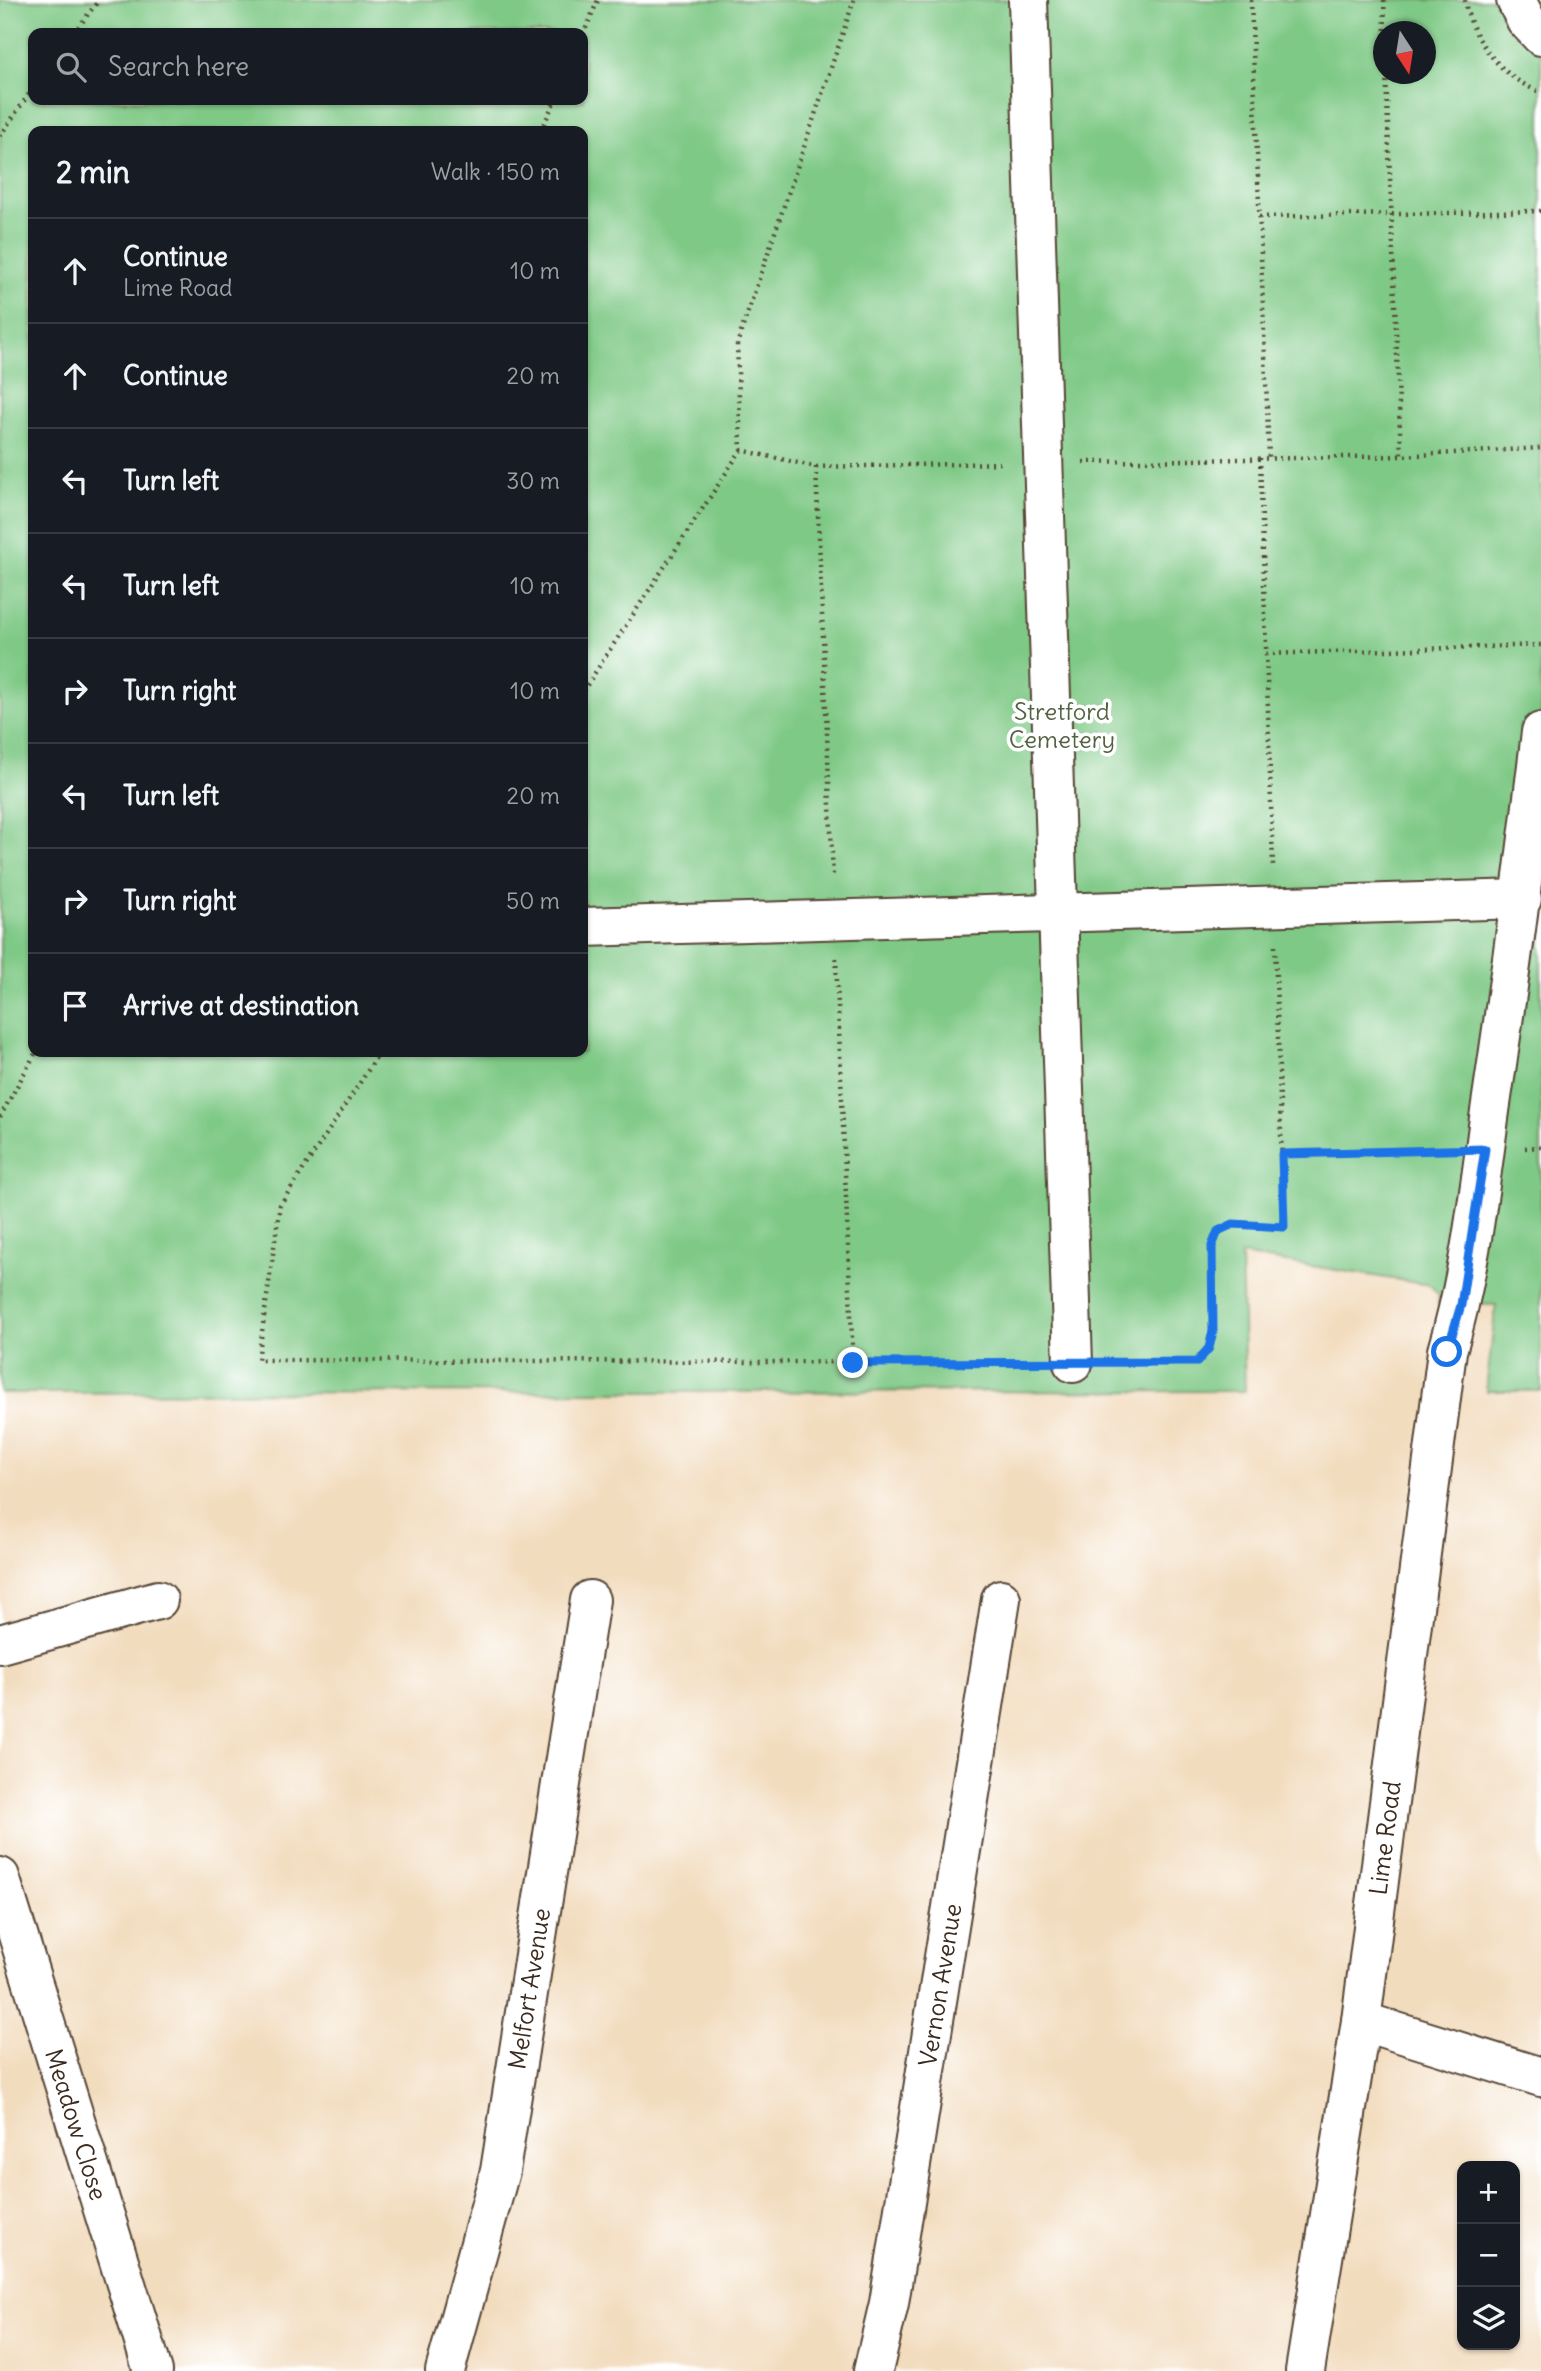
<!DOCTYPE html>
<html lang="en">
<head>
<meta charset="utf-8">
<style>
	:root { --surface:#171b24; --page:#20242c; --text:#f1f3f6; --muted:#9ea1a6; --line:#363941 }
	body { margin:0; font-family:Delius,sans-serif; background:var(--page); color:var(--text) }
	.controls { position:absolute; right:21px; bottom:21px; display:grid; overflow:hidden; border-radius:14px; box-shadow:0 2px 5px #0004 }
	.controls button { width:63px; height:63px; display:grid; place-items:center; padding:0; border:0; border-bottom:2px solid var(--line); background:var(--surface); color:var(--text); font:35px sans-serif }
	.compass { position:absolute; left:1373px; top:21px; width:63px; height:63px; border-radius:50%; background:var(--surface); box-shadow:0 2px 5px #0004; rotate:168deg }
	.stop { position:absolute; width:21px; height:21px; margin:-16px; border:5px solid #1a73e8; border-radius:50%; background:#fff }
	.stop.end { background:#1a73e8; border-color:#fff; box-shadow:0 2px 7px #0008 }
	.list { margin:0; padding:0; list-style:none }
	h2 { display:flex; justify-content:space-between; align-items:center; height:91px; margin:0; padding:0 28px; font-size:30px }
	h2 small { font-size:23px; font-weight:400; color:var(--muted) }
	.list li { display:grid; grid-template-columns:46px 1fr auto; gap:21px; align-items:center; box-sizing:border-box; height:105px; padding:0 28px; border-top:2px solid var(--line) }
	.list b { display:block; font-size:26px; white-space:nowrap }
	.list p { margin:0; font-size:23px; white-space:nowrap; color:var(--muted) }
	.list em { font-size:23px; font-style:normal; color:var(--muted) }
	.icon { flex:none; width:38px; height:38px; fill:none; stroke:currentColor; stroke-width:2; stroke-linecap:round; stroke-linejoin:round }
	.map { position:relative; flex:none; width:1541px; height:2371px; overflow:hidden }
	.search { position:absolute; background:var(--surface); box-shadow:0 2px 5px #0004; left:28px; top:28px; width:560px; height:77px; display:flex; align-items:center; gap:18px; box-sizing:border-box; padding:0 24px; border-radius:14px; color:var(--muted); font-size:26px }
	.panel { position:absolute; background:var(--surface); box-shadow:0 2px 5px #0004; left:28px; top:126px; width:560px; height:931px; border-radius:14px }
	.map>svg:first-child { display:block }
</style>
</head>
<body>
<div class="map">
<svg width="1541" height="2371" viewBox="0 0 1541 2371">
	<rect width="100%" height="100%" fill="#fff"/>
	<filter id="ink" filterUnits="userSpaceOnUse"><feTurbulence type="fractalNoise" baseFrequency=".0143" numOctaves="2"/><feDisplacementMap in="SourceGraphic" scale="14" xChannelSelector="R" yChannelSelector="G"/><feConvolveMatrix kernelMatrix="1 2 1 2 8 2 1 2 1" color-interpolation-filters="sRGB"/></filter>
	<filter id="wash" filterUnits="userSpaceOnUse"><feTurbulence type="fractalNoise" baseFrequency=".00686" numOctaves="4" result="noise"/><feDisplacementMap in="SourceGraphic" scale="28" xChannelSelector="R" yChannelSelector="G"/><feGaussianBlur stdDeviation="1.57" result="paint"/><feColorMatrix in="noise" values="0 0 0 0 0 0 0 0 0 0 0 0 0 0 0 0 0 1.4 0 .05"/><feComposite in="paint" operator="in"/></filter>
	<g filter="url(#wash)">
		<rect width="100%" height="100%" fill="#f2dcbe"/>
		<path fill="#7fc986" stroke="#5d7a52" stroke-width="2" fill-rule="evenodd" d="M0,0H1541V1391H1486L1496,1305L1438,1304L1439,1295L1430,1285L1241,1255L1245,1391L0,1393ZM1384,32H1426V74H1384ZM33,33H583V100H33ZM33,131H583V1052H33Z"/>
	</g>
	<g filter="url(#ink)">
		<g fill="none" stroke-linecap="round" stroke-linejoin="round">
			<defs>
				<g id="minor">
					<path d="M1028,0L1073,1363"/>
					<path d="M1516,0L1526,20L1541,36"/>
					<path d="M583,927L1522,899"/>
					<path d="M0,1644L158,1600"/>
					<path id="s1" d="M0,1877L153,2371"/>
					<path d="M1361,2021L1541,2077"/>
					<path id="s2" d="M445,2371L500,2171L590,1600"/>
					<path id="s3" d="M873,2371L889,2303L1001,1599"/>
					<path id="s4" d="M1305,2371L1361,2021L1447,1351C1470,1273 1479,1192 1490,1111C1509,985 1526,859 1541,732"/>
				</g>
			</defs>
			<use href="#minor" stroke="#564536" stroke-width="42"/>
			<g stroke="#564536" stroke-width="4.5" stroke-dasharray="2 5" stroke-linecap="butt">
				<path d="M1251,0L1269,458"/>
				<path d="M1384,0L1385,32"/>
				<path d="M1465,0C1470,38 1504,80 1541,92"/>
				<path d="M74,33L99,0"/>
				<path d="M583,35L598,0"/>
				<path d="M1386,74L1401,456"/>
				<path d="M541,131L555,100"/>
				<path d="M0,136L33,88"/>
				<path d="M1259,217L1541,211"/>
				<path d="M741,450L816,467L1004,463"/>
				<path d="M1260,458L1273,867"/>
				<path d="M1083,462L1401,456L1541,448"/>
				<path d="M816,467L833,879"/>
				<path d="M1266,654L1541,645"/>
				<path d="M583,691L741,450L737,344L854,0"/>
				<path d="M836,958L853,1363"/>
				<path d="M380,1052L280,1205L258,1360L1032,1363"/>
				<path d="M0,1117L36,1052"/>
				<path d="M1525,1148L1541,1147"/>
				<path d="M1282,1154L1446,1150"/>
				<path d="M1114,1363L1197,1362L1209,1348L1213,1331L1212,1246L1218,1231L1233,1224L1284,1227L1275,945"/>
			</g>
			<use href="#minor" stroke="#fff" stroke-width="38"/>
		</g>
	</g>
	<g fill="none" stroke-linecap="round" stroke-linejoin="round" filter="url(#ink)">
		<path stroke="#1a73e8" stroke-width="9" d="M853,1363L1197,1362L1209,1348L1213,1331L1212,1246L1218,1231L1233,1224L1284,1227L1282,1154L1485,1149L1461,1305L1447,1352"/>
	</g>
	<g text-anchor="middle" dominant-baseline="central" stroke-width="7" stroke-linejoin="round" paint-order="stroke">
		<g font-size="24" fill="#536242" stroke="#fff">
			<text x="1062" y="711">Stretford<tspan x="1062" dy="28">Cemetery</tspan></text>
		</g>
		<g font-size="24" fill="#3b2a1e" stroke="#fff">
			<text stroke="none"><textPath href="#s4" startOffset="539">Lime Road</textPath></text>
			<text stroke="none"><textPath href="#s3" startOffset="392">Vernon Avenue</textPath></text>
			<text stroke="none"><textPath href="#s2" startOffset="392">Melfort Avenue</textPath></text>
			<text stroke="none"><textPath href="#s1" startOffset="259">Meadow Close</textPath></text>
		</g>
	</g>
</svg>
<div class="controls">
<button>+</button>
<button>−</button>
<button><svg class="icon" aria-label="layers" viewBox="0 0 24 24"><path d="M12 4l9 5-9 5-9-5zM3 14l9 5 9-5"/></svg></button>
</div>
<svg class="compass" viewBox="-18 -18 36 36"><path d="M0-13l5 13h-10z" fill="#e53935"/><path d="M0 13l5-13h-10z" fill="#9ea1a6"/></svg>
<div class="stop" style="left:1447px;top:1352px"></div>
<div class="stop end" style="left:853px;top:1363px"></div>
<div class="search"><svg class="icon" aria-label="search" viewBox="0 0 24 24"><circle cx="10" cy="10" r="6"/><path d="M15 15l6 6"/></svg>Search here</div>
<section class="panel">
<h2>2 min<small>Walk · 150 m</small></h2>
<ul class="list">
<li><svg class="icon" aria-label="ahead" viewBox="0 0 24 24"><path d="M12 20V5M6 11l6-6 6 6"/></svg><div><b>Continue</b><p>Lime Road</p></div><em>10 m</em></li>
<li><svg class="icon" aria-label="ahead" viewBox="0 0 24 24"><path d="M12 20V5M6 11l6-6 6 6"/></svg><div><b>Continue</b></div><em>20 m</em></li>
<li><svg class="icon" aria-label="left" viewBox="0 0 24 24"><path d="M17 20v-9H6M10 6l-5 5 5 5"/></svg><div><b>Turn left</b></div><em>30 m</em></li>
<li><svg class="icon" aria-label="left" viewBox="0 0 24 24"><path d="M17 20v-9H6M10 6l-5 5 5 5"/></svg><div><b>Turn left</b></div><em>10 m</em></li>
<li><svg class="icon" aria-label="right" viewBox="0 0 24 24"><path d="M7 20v-9h11M14 6l5 5-5 5"/></svg><div><b>Turn right</b></div><em>10 m</em></li>
<li><svg class="icon" aria-label="left" viewBox="0 0 24 24"><path d="M17 20v-9H6M10 6l-5 5 5 5"/></svg><div><b>Turn left</b></div><em>20 m</em></li>
<li><svg class="icon" aria-label="right" viewBox="0 0 24 24"><path d="M7 20v-9h11M14 6l5 5-5 5"/></svg><div><b>Turn right</b></div><em>50 m</em></li>
<li><svg class="icon" aria-label="arrive" viewBox="0 0 24 24"><path d="M6 21V4h12l-3 4 3 4H6"/></svg><div><b>Arrive at destination</b></div></li>
</ul>
</section>
</div>
</body>
</html>
